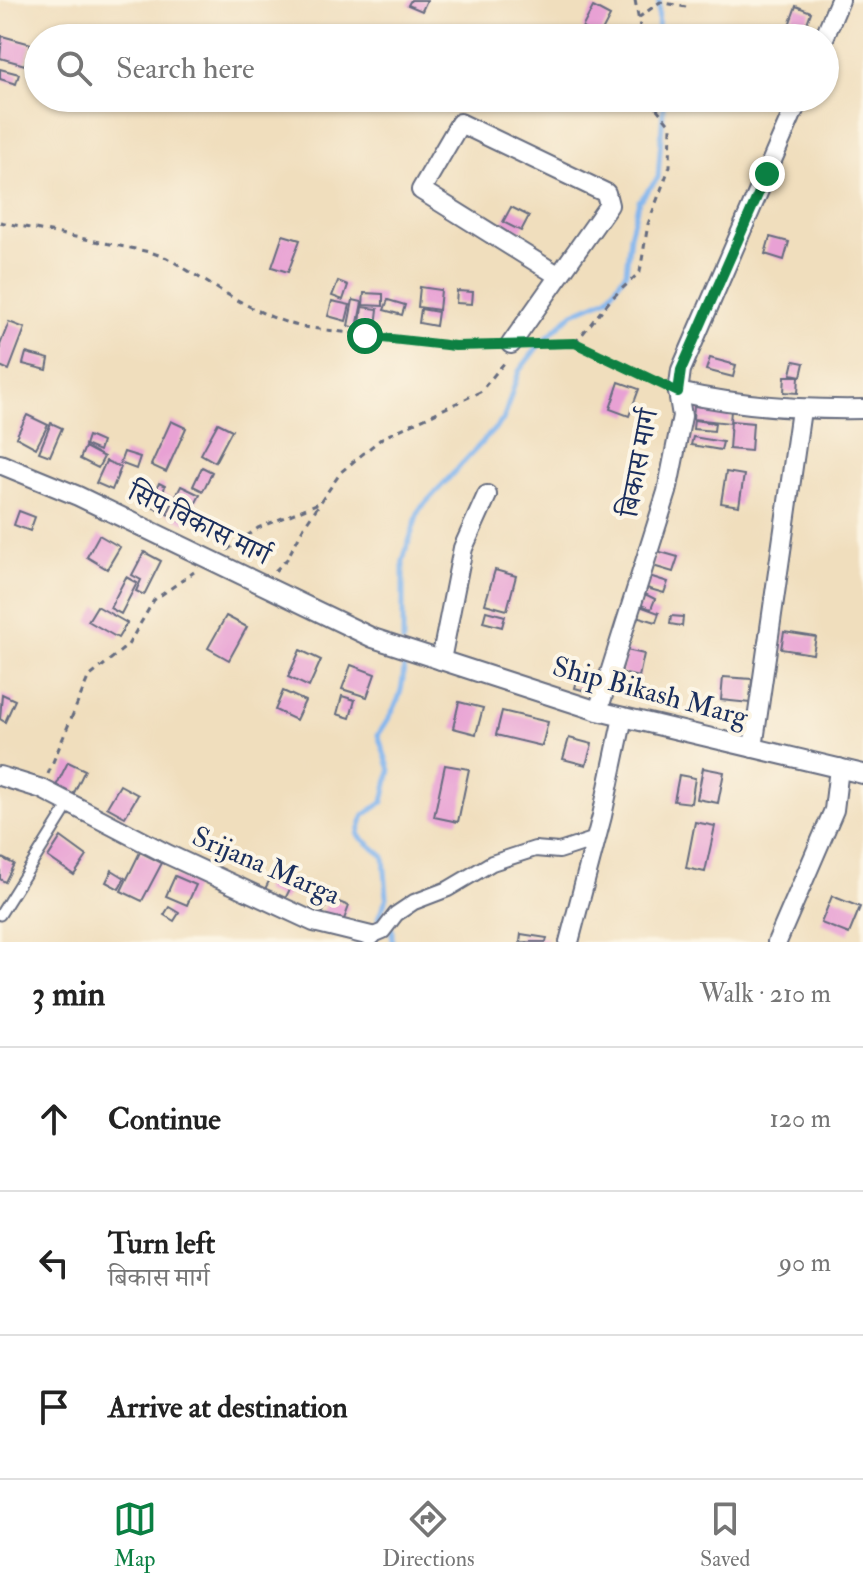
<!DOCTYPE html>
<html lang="en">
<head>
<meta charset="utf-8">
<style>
	:root { --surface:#fff; --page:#f2f2f2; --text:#222; --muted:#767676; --line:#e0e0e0; --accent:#0b8043 }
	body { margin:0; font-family:"IM FELL Double Pica","Noto Serif Devanagari",serif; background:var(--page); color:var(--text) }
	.stop { position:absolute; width:24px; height:24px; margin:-18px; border:6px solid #0b8043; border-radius:50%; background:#fff }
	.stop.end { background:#0b8043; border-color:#fff; box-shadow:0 2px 8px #0008 }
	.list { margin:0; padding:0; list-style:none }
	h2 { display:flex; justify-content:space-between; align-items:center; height:104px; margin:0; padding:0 32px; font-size:34px }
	h2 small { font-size:26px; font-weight:400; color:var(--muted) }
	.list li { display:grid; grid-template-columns:52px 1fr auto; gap:24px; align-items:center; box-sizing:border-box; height:144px; padding:0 32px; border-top:2px solid var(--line) }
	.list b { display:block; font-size:30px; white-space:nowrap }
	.list p { margin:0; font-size:26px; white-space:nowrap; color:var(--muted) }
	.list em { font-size:26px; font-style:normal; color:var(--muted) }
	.icon { flex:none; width:44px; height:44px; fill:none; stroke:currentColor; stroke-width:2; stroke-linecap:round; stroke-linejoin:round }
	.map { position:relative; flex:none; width:863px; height:942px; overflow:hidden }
	.search { position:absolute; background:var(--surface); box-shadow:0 2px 6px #0004; left:24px; right:24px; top:24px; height:88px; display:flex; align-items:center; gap:20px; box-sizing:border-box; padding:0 28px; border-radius:44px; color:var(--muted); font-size:30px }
	.sheet { height:536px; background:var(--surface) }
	nav { display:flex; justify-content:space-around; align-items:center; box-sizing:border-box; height:112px; border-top:2px solid var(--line); background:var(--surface); font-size:22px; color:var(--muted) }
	nav a { display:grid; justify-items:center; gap:4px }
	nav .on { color:var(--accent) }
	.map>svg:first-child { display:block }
</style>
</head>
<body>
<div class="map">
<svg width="863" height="942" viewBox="0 0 863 942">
	<rect width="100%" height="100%" fill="#fcf5e5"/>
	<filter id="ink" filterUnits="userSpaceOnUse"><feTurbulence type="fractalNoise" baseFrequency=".0125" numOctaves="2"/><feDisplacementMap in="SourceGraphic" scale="16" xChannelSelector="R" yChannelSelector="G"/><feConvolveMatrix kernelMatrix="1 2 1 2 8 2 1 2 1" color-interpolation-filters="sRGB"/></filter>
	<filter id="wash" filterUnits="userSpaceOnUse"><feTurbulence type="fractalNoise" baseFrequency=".006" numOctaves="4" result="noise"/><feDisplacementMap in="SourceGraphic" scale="32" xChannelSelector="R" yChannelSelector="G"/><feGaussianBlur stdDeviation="1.8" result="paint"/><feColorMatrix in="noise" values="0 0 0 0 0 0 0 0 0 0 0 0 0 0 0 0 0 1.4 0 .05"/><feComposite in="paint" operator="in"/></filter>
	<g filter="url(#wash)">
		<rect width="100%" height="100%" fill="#f0debd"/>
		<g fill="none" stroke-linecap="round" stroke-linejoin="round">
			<g stroke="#81b5ee" stroke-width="5">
				<path d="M658,38L659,0"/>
				<path d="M403,642V560L419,510L503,420L519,371L540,344L573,313L608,298L626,272L630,235L639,201L658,178L664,98"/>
				<path d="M392,942V929L378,918L387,897L384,857L358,835L364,815L383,802L390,770L378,735C399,704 405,690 404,652"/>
			</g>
		</g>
		<g id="blocks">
			<g fill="#e8a1d4">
				<path d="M411,0H427L422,11L408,5Z"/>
				<path d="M796,6L811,12L803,34L788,28Z"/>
				<path d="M593,7L610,16L599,37L582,28Z"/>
				<path d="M2,36L31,44L25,65L0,58Z"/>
				<path d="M0,69L19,74L16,84L0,79Z"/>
				<path d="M511,207L529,216L521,231L503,222Z"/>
				<path d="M283,235L300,240L288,272L272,267Z"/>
				<path d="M770,237L789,242L784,260L765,254Z"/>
				<path d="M338,281L348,285L343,300L332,296Z"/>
				<path d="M420,287L441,290L439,310L418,307Z"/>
				<path d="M457,291L473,292L472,304L456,303Z"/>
				<path d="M364,293L383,294V306L363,305Z"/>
				<path d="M353,300L362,302L357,328L348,326Z"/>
				<path d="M388,300L405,305L402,315L384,310Z"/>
				<path d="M332,301L350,305L346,321L328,316Z"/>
				<path d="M362,307L378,309L376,326L360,324Z"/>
				<path d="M421,309L438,312L436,326L419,323Z"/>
				<path d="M9,322L25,328L9,370L0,366V345Z"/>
				<path d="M26,353L49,359L47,370L23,364Z"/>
				<path d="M710,358L736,365L733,377L706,370Z"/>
				<path d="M794,361L804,363L801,376L791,374Z"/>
				<path d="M785,376H799L798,393L784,392Z"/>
				<path d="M619,382L639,389L629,416L610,409Z"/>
				<path d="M694,406L731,410L730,423L693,419Z"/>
				<path d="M27,415L48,425L36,448L16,437Z"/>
				<path d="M694,420L715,423L714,431L693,429Z"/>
				<path d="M171,421L186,428L166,472L151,465Z"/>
				<path d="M731,421L753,423L751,451L729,449Z"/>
				<path d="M51,423L62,428L50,456L39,452Z"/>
				<path d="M218,423L232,430L215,462L201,454Z"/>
				<path d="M88,436L102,442L99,451L85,445Z"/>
				<path d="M693,437L723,442L721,450L691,445Z"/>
				<path d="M85,447L104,457L98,468L80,459Z"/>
				<path d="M124,452L140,457L136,469L120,463Z"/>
				<path d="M106,461L121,467L112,490L96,483Z"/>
				<path d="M202,467L212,472L203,491L193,486Z"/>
				<path d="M726,472L744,475L739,506L721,503Z"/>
				<path d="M159,483L165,486L163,493L172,497L165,513L149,506Z"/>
				<path d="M181,486L200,495L185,523L167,514Z"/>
				<path d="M19,511L35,517L30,531L14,525Z"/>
				<path d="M99,535L120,547L107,569L87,557Z"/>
				<path d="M657,551L678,557L673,572L653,566Z"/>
				<path d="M144,552L161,561L144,595L136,591L141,580L132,575Z"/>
				<path d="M495,570L516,576L507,610L485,604Z"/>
				<path d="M646,575L668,582L664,593L643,587Z"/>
				<path d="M126,577L137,583L121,614L110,608Z"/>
				<path d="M645,594L655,599L651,609L641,605Z"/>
				<path d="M637,605L659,613L656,622L633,615Z"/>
				<path d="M97,606L127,623L118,638L88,621Z"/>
				<path d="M486,611L505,616L502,627L483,622Z"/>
				<path d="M226,616L247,627L229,660L208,648Z"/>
				<path d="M671,616L683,617L682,626L670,624Z"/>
				<path d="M784,632L816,637L813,654L781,649Z"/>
				<path d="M300,650L321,660L309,687L288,677Z"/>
				<path d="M626,650L644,654L639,677L621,673Z"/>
				<path d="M351,665L375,674L367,697L342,689Z"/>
				<path d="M580,670L599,675L593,693L575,688Z"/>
				<path d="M723,677L752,679L750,703L721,700Z"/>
				<path d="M283,691L305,701L296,720L275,710Z"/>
				<path d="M2,694L15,700L5,722L0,719Z"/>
				<path d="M342,696L355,700L350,718L337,714Z"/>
				<path d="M459,702L483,708L476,734L453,728Z"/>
				<path d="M502,711L548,722L542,746L496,735Z"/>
				<path d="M569,738L592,744L586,765L563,759Z"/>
				<path d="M68,762L85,770L73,795L56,786Z"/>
				<path d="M445,765L469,769L458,822L434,817Z"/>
				<path d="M703,768L724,772L718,803L697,799Z"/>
				<path d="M679,775L695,778L691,803L674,801Z"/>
				<path d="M120,785L138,795L125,817L107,807Z"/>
				<path d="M695,822L715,826L705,872L686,868Z"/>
				<path d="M61,837L87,856L74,875L48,857Z"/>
				<path d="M140,852L162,863L142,901L121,891Z"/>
				<path d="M0,857L14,864L5,882L0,879Z"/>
				<path d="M112,870L125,878L119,889L106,882Z"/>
				<path d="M273,873L293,883L284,901L264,891Z"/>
				<path d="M175,876L196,885L187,905L166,896Z"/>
				<path d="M832,896L860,907L849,934L821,923Z"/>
				<path d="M329,898L349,906L343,922L322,914Z"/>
				<path d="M169,907L179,913L174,921L164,915Z"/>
				<path d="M521,934L547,938L546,942H520Z"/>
			</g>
		</g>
	</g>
	<g filter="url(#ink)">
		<use href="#blocks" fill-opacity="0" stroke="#666c7f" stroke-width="2"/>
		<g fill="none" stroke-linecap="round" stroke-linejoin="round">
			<defs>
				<path id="service" d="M0,915L70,803"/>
				<path id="pedestrian" d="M371,936L383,931L396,914L414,902L448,889L492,863L535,849L559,851L596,839"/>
				<g id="minor">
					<path d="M824,38L840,0"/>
					<path d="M511,344L609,205L606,193L460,123L421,190L559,276"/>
					<path d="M678,392C740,406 800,410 863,409"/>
					<path d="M0,464L78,496L373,638L598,711L863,774"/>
					<path d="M441,660L463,548L487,495"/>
					<path d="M598,711L667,492L682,416L678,392L681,370L799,98"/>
					<path d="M753,748L801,410"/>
					<path d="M0,776L42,789L167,854L314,922L371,936"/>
					<path d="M569,942L602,816L623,717"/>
					<path d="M777,942L834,810L839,768"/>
				</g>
			</defs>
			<use href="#service" stroke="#666c7f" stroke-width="13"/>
			<use href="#pedestrian" stroke="#666c7f" stroke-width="18"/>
			<use href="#minor" stroke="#666c7f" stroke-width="22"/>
			<g stroke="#666c7f" stroke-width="3" stroke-dasharray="6 6" stroke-linecap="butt">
				<path d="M635,0L642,38"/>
				<path d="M638,18L660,2L686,7"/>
				<path d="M0,222L150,252L167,258C210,283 254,315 302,327L455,346L494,345"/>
				<path d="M575,343L612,298L640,272L648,224L670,166L671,126L648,98"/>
				<path d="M533,344L575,343L661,384"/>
				<path d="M227,550L258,528L321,502"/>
				<path d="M275,571L287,559L305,525L341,472L382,438L480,392L505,362"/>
				<path d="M48,774L88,678L128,645L154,600L194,572"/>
			</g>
			<use href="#service" stroke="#fff" stroke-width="9"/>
			<use href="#pedestrian" stroke="#fff" stroke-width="14"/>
			<use href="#minor" stroke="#fff" stroke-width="18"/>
		</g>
	</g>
	<g fill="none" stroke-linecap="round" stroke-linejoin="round" filter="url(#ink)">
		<path stroke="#0b8043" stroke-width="10" d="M365,336L455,346L575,343L678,392L681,370L767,174"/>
	</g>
	<g text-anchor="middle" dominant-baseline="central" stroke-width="8" stroke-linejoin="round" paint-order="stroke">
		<g font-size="28" fill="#1b2f5e" stroke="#fcf5e5">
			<text transform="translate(639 463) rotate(-79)">बिकास मार्ग</text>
			<text transform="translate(199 524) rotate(26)">सिप विकास मार्ग</text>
			<text transform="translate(650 692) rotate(15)">Ship Bikash Marg</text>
			<text transform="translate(266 866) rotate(23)">Srijana Marga</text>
		</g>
	</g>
</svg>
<div class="stop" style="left:365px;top:336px"></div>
<div class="stop end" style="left:767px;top:174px"></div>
<div class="search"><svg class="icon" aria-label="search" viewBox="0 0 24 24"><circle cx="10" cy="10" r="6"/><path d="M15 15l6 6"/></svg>Search here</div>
</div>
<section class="sheet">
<h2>3 min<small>Walk · 210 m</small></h2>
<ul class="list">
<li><svg class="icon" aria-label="ahead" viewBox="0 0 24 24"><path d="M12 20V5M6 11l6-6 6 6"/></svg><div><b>Continue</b></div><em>120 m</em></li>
<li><svg class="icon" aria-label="left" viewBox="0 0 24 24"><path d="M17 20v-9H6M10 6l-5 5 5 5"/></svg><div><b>Turn left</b><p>बिकास मार्ग</p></div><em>90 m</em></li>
<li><svg class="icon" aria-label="arrive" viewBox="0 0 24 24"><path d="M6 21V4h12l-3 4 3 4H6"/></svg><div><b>Arrive at destination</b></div></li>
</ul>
</section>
<nav>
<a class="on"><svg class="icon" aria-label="map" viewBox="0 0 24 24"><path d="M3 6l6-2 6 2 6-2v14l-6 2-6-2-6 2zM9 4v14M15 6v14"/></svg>Map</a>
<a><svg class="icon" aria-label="directions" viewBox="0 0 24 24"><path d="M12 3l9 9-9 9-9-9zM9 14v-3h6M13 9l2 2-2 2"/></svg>Directions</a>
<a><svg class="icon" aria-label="saved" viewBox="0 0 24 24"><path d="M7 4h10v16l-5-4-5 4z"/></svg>Saved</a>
</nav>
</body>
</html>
